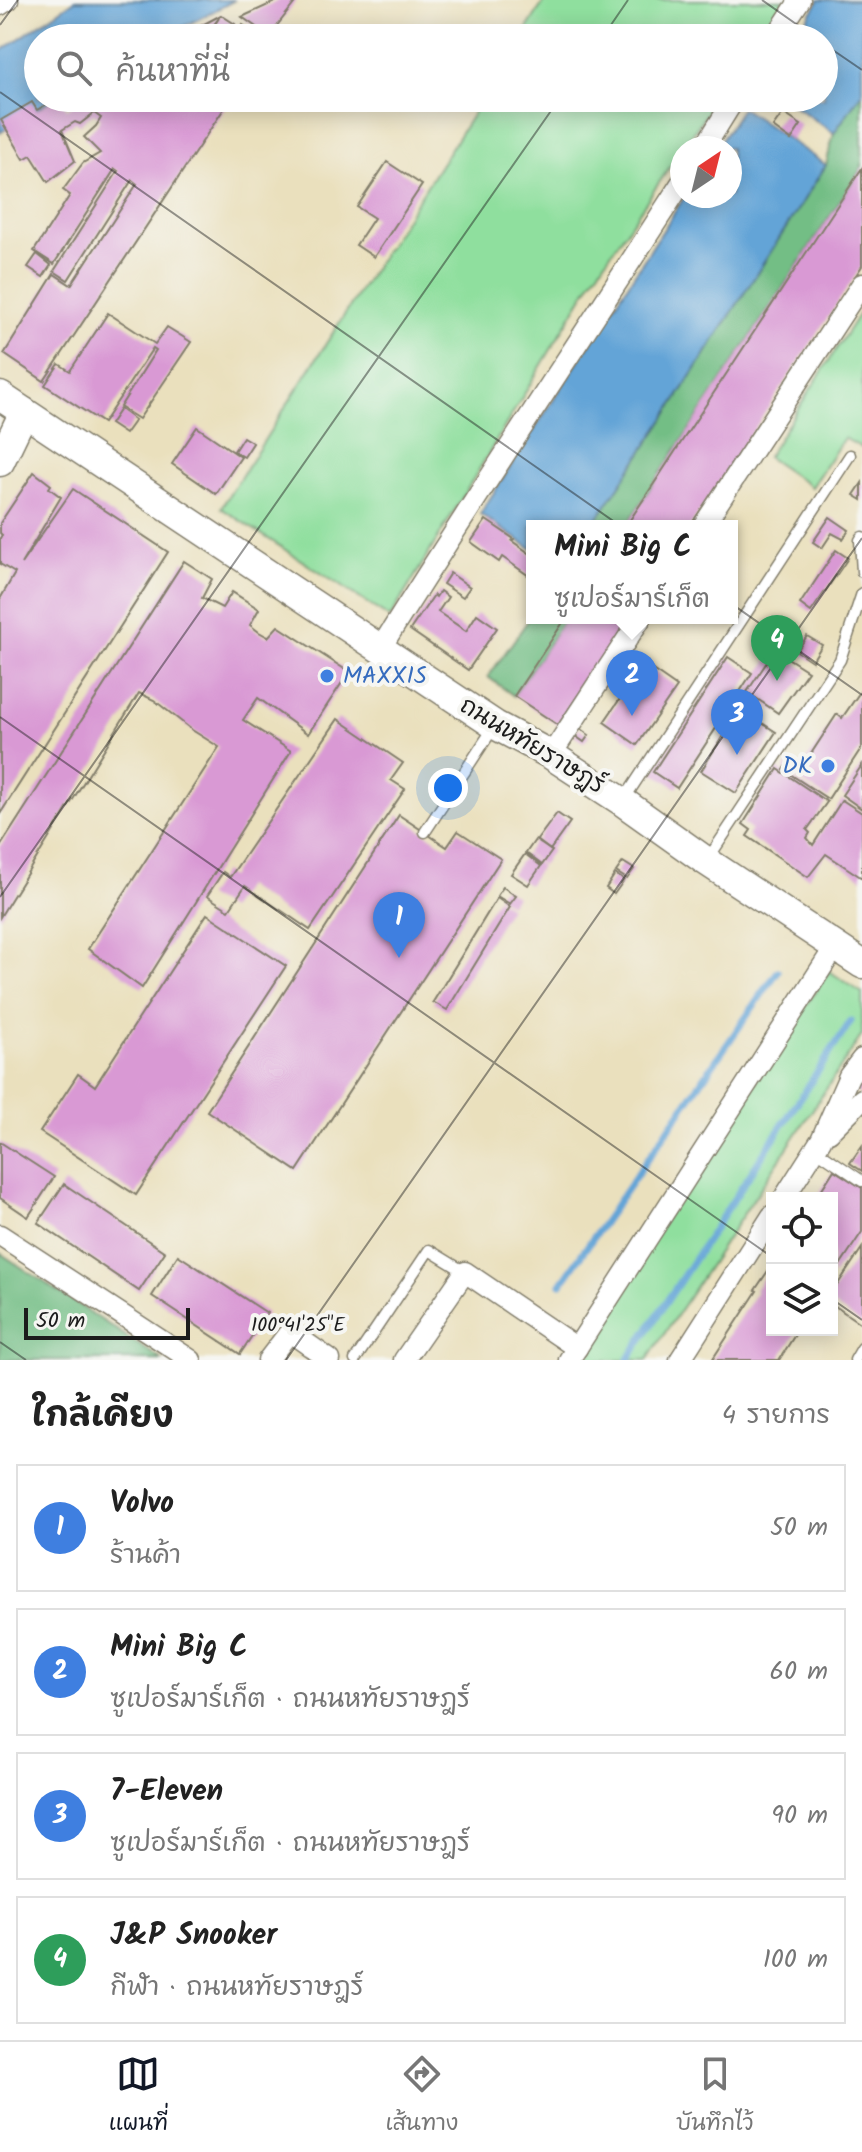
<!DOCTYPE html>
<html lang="th">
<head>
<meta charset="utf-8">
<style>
	:root { --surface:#fff; --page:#f2f2f2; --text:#222; --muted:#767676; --line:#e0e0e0; --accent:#111827 }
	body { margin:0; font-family:Kalam,"Playpen Sans Thai",sans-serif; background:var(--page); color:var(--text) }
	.controls { position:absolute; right:24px; bottom:24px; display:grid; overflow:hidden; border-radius:0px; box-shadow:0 4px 20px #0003 }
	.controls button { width:72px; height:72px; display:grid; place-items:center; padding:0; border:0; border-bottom:2px solid var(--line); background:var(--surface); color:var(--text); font:40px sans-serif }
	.compass { position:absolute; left:670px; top:136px; width:72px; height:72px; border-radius:50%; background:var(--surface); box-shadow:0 4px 20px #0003; rotate:35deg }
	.scale { position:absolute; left:24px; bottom:20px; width:166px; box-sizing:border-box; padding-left:8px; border:4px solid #1c1c1c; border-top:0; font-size:22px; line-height:28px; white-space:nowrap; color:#1c1c1c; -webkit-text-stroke:6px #f6f6f2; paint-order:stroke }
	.you { position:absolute; left:448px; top:788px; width:28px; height:28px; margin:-20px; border:6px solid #fff; border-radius:50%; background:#1a73e8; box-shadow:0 0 0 12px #1a73e833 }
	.badge { display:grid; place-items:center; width:52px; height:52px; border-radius:50%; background:var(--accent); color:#fff; font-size:26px; font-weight:700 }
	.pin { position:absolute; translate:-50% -66px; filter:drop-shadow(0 2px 4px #0008) }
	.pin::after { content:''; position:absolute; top:42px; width:28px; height:24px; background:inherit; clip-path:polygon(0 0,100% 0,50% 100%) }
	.popup { position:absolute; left:526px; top:520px; width:212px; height:104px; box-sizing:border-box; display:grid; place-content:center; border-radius:0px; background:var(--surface); filter:drop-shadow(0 2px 6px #0005); font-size:26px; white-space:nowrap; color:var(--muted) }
	.popup b { font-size:30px; color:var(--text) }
	.popup::after { content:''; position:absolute; left:50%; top:100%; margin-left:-16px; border:16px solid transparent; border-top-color:var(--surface) }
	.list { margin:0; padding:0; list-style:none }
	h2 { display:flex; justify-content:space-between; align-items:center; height:104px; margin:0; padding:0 32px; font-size:34px }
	h2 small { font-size:26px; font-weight:400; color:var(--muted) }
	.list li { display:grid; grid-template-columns:52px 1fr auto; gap:24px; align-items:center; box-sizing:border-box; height:128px; margin:0 16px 16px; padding:0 16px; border:2px solid var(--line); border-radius:0px }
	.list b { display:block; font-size:30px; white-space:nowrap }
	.list p { margin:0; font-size:26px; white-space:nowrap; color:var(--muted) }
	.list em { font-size:26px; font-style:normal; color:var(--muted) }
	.icon { flex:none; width:44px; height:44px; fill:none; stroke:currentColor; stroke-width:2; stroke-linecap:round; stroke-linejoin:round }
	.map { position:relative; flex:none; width:862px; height:1360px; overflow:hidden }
	.search { position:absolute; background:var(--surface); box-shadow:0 4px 20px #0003; left:24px; right:24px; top:24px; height:88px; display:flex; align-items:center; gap:20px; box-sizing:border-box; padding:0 28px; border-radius:44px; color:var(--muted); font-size:30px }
	.sheet { height:680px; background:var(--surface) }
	nav { display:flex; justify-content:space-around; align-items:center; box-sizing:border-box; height:112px; border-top:2px solid var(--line); background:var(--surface); font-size:22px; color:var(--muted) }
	nav a { display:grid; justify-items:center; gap:4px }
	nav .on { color:var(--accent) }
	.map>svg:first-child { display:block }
</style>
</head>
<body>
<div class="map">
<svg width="862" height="1360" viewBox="0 0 862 1360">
	<rect width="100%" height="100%" fill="#f6f6f2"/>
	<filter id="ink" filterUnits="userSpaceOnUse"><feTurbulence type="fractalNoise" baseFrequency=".0125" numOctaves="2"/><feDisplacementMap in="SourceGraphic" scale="16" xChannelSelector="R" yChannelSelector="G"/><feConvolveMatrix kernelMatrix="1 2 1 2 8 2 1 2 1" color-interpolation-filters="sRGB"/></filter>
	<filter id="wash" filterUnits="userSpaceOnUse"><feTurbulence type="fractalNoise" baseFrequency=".006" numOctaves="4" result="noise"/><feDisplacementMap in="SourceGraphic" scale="32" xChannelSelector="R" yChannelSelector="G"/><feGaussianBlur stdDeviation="1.8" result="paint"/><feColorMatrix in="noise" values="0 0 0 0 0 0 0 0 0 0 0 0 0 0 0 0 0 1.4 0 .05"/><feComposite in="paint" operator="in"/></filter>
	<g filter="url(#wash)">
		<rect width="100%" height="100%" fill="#eae0bd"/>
		<g fill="#8fdf9e" stroke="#567e5d" stroke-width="2">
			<path d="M545,0H784L758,38H521Z"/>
			<path d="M483,98H717L592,281L390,618L221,508Z"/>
			<path d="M862,309V448L844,438L811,487L767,457Z"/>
			<path d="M829,971L862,993V1035L647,1360H571Z"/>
		</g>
		<g fill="#73be85" stroke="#486d50" stroke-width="2">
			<path d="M862,92V168L626,526H592L659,427L826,165L834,133Z"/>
			<path d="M532,615V618H566L514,696L488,677Z"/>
			<path d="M0,1253L162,1360H0Z"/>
		</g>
		<g fill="#64a4d7" stroke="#40607a" stroke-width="2">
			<path d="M75,0H235L162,38H38V98H54L0,133V52Z"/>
			<path d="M819,0H862V92L834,133L783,98H824V38H796Z"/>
			<path d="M742,108L826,165L659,427L592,526H532V549L480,514L685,196H730V148H716Z"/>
		</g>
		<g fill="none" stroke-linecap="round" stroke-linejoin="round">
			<g stroke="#64a4d7" stroke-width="7">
				<path d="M561,1284L778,971"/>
				<path d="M628,1360L851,1021"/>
			</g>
		</g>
		<g id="blocks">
			<g fill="#d999d4">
				<path d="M279,0H297L269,36L242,17Z"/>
				<path d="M221,15L235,24L226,38H206L219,18L203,38H178Z"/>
				<path d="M243,25L263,38H235Z"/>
				<path d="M57,98H60L67,109L83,98H231L44,381L4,354L54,274L71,285L137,184L132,180L68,280L54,271L118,171L115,169L54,264L34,251L70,195L63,190L83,163L100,153L84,137L96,126L101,118L94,113L80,124L75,122L62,130L75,161L48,182L31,155L24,159L1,120L32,102L37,110Z"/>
				<path d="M783,113L801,125L791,140L773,127Z"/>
				<path d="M387,162L422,185L374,257L356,245L374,218L357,207Z"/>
				<path d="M862,168V266L690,526H626Z"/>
				<path d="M37,254L51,265L43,277L28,267Z"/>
				<path d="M108,313L155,344L167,327L191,342L139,419L120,407L156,350L153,348L103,423L45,385L59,364L70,371Z"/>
				<path d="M120,409L135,420L125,434L110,424Z"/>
				<path d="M197,427L241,457L216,494L172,464Z"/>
				<path d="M243,437L253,443L244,457L234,451Z"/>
				<path d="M34,472L51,485L49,488L61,497L21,564L73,489L168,552L0,814V599L15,573L0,564V538L2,535L0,533V523Z"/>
				<path d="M862,483V500L854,495Z"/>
				<path d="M830,517L849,530L843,539L832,533L822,548L813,542Z"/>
				<path d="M486,520L514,539L512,541L532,555V578L502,557L499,562L471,542Z"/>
				<path d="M836,550L848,558L811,612L800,604Z"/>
				<path d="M184,561L212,579L202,598L222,608L232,592L259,609L250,625L259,632L268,637L278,626L349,672L308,734L258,698L243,720L291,751L142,988L88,949L219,747L192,730L154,700L139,693L0,917V847Z"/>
				<path d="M450,573L470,587L463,597L443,584Z"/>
				<path d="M440,591L448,597L438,612L466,631L477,614L497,628L468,670L410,630L434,595L436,597Z"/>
				<path d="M566,618H629L558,725L514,696Z"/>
				<path d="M807,636L822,645L812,661L797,651Z"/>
				<path d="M775,650L808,671L778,713L747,692Z"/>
				<path d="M728,657L752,673L677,788L653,772Z"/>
				<path d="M644,664L677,687L637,745L604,722Z"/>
				<path d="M862,689V747L828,799L784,770L788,764L799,772L837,714L842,718Z"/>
				<path d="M740,709L776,732L736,793L701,771Z"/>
				<path d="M338,719L403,763L391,780L405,789L310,930L245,886L229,910L207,896L223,872L230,877Z"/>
				<path d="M579,728L589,735L584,742L574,735Z"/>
				<path d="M862,765V809L842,795Z"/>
				<path d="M778,769L827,802L807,830L810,833L807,838L813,845L842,800L862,813V878L826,854L808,877L747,836L751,830L743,824Z"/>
				<path d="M557,813L570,822L550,850L537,840Z"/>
				<path d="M399,815L447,847L458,831L501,859L297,1171L207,1111Z"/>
				<path d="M535,840L552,851L542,865L526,853Z"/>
				<path d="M525,854L541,866L528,885L511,874Z"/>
				<path d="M623,862L634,869L627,879L616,872Z"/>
				<path d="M615,874L624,880L614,894L606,888Z"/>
				<path d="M503,887L516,896L510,904L497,896Z"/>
				<path d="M497,898L510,907L447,1010L433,1002Z"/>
				<path d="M207,914L286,966L136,1195L40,1132L78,1074L95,1086Z"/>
				<path d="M857,1077L862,1080V1091L859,1094L850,1088Z"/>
				<path d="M0,1142L54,1177L28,1217L0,1198Z"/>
				<path d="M862,1146V1171L850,1163Z"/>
				<path d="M834,1170L862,1188V1232L832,1277V1198H816Z"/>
				<path d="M64,1184L165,1252L139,1291L38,1223Z"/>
				<path d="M862,1248V1323L861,1324L832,1304V1293Z"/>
				<path d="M178,1255L267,1313L240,1354L152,1296Z"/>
				<path d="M772,1265V1330H798L779,1360H712L757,1291L755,1290Z"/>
			</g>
		</g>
	</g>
	<g filter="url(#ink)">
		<use href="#blocks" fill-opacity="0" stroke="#837e6c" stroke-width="2"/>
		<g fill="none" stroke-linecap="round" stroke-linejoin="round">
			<defs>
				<g id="lane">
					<path d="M862,537L860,540L862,572"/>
					<path d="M623,801L850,455"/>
					<path d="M425,832L494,727"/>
					<path d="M708,859L840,660L862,593"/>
					<path d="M815,1149L862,1181"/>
					<path d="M355,1360L429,1250L465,1272"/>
					<path d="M855,1360L862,1348"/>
				</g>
				<g id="street">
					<path d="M0,5L8,0"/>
					<path d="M775,38L800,0"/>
					<path d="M704,148L735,98"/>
					<path d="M703,526L862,284"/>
					<path d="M380,649C478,492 582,338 682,182"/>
					<path d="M551,755L641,618"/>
					<path d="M829,1132L862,1099"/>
					<path d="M784,1198L821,1140L849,1076L862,1059"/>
					<path d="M0,1235L191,1360"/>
					<path d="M268,1360L288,1334L296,1336L330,1360"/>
					<path d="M404,1360L465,1272L577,1348"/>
					<path d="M569,1360L835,947"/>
					<path d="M680,1360L772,1216"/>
				</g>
				<g id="secondary">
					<path d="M0,396L495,725L551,755L623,802L706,861L862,964"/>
					<path d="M0,462L24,412"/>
				</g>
			</defs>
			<use href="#lane" stroke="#837e6c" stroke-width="13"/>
			<use href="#street" stroke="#837e6c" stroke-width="23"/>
			<use href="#secondary" stroke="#837e6c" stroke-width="31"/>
			<use href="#lane" stroke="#fff" stroke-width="10"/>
			<use href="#street" stroke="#fff" stroke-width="20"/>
			<use href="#secondary" stroke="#fff" stroke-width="28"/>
		</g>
	</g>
	<path fill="none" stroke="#1c1c1c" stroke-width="2" stroke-opacity="0.45" d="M762,0L816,38M0,25L18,0M602,38L628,0M824,44L862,70M0,92L862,695M0,717L772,1257M0,897L560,98M832,1299L862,1320M0,1342L26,1360M286,1360L862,538"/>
	<g fill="#3f7fe0" stroke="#f6f6f2" stroke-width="3">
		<circle cx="327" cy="676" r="8"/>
		<circle cx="828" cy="766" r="8"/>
	</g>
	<g text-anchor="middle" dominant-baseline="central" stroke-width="8" stroke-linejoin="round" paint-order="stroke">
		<g font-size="24" fill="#366cbe" stroke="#f6f6f2" text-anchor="start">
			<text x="343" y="676">MAXXIS</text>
			<text x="812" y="766" text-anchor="end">DK</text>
		</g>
		<g font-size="24" fill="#1c1c1c" stroke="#f6f6f2">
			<text transform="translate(532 746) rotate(31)">ถนนหทัยราษฎร์</text>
		</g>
	</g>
	<g font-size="20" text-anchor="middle" fill="#1c1c1c" stroke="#f6f6f2" stroke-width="8" stroke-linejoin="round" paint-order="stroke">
		<text x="298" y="1331">100°41'25"E</text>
	</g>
</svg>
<div class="controls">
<button><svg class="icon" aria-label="locate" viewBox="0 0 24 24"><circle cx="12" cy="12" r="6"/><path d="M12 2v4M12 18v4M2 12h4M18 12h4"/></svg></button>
<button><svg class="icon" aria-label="layers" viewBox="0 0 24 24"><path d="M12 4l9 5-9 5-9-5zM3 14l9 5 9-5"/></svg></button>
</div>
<svg class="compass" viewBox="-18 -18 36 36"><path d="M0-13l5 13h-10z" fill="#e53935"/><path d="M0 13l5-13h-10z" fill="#767676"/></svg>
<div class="scale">50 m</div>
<div class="you"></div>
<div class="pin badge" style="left:399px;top:958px;background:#3f7fe0">1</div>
<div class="pin badge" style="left:632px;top:716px;background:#3f7fe0">2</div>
<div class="popup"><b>Mini Big C</b>ซูเปอร์มาร์เก็ต</div>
<div class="pin badge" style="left:737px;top:755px;background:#3f7fe0">3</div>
<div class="pin badge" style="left:777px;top:681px;background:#2e9e5b">4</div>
<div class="search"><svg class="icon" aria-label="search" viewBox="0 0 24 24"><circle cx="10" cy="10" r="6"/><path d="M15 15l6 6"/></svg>ค้นหาที่นี่</div>
</div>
<section class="sheet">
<h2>ใกล้เคียง<small>4 รายการ</small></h2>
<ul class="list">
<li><span class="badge" style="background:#3f7fe0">1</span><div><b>Volvo</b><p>ร้านค้า</p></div><em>50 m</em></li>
<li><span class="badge" style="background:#3f7fe0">2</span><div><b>Mini Big C</b><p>ซูเปอร์มาร์เก็ต · ถนนหทัยราษฎร์</p></div><em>60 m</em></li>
<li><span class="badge" style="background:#3f7fe0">3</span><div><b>7-Eleven</b><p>ซูเปอร์มาร์เก็ต · ถนนหทัยราษฎร์</p></div><em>90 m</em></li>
<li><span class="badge" style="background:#2e9e5b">4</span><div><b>J&amp;P Snooker</b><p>กีฬา · ถนนหทัยราษฎร์</p></div><em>100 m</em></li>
</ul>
</section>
<nav>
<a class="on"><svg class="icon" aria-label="map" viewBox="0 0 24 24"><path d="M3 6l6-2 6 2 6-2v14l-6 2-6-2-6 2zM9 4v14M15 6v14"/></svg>แผนที่</a>
<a><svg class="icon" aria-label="directions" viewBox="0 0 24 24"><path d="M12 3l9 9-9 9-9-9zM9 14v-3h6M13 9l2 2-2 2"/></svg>เส้นทาง</a>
<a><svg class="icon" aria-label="saved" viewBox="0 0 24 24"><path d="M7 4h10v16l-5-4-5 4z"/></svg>บันทึกไว้</a>
</nav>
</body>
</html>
